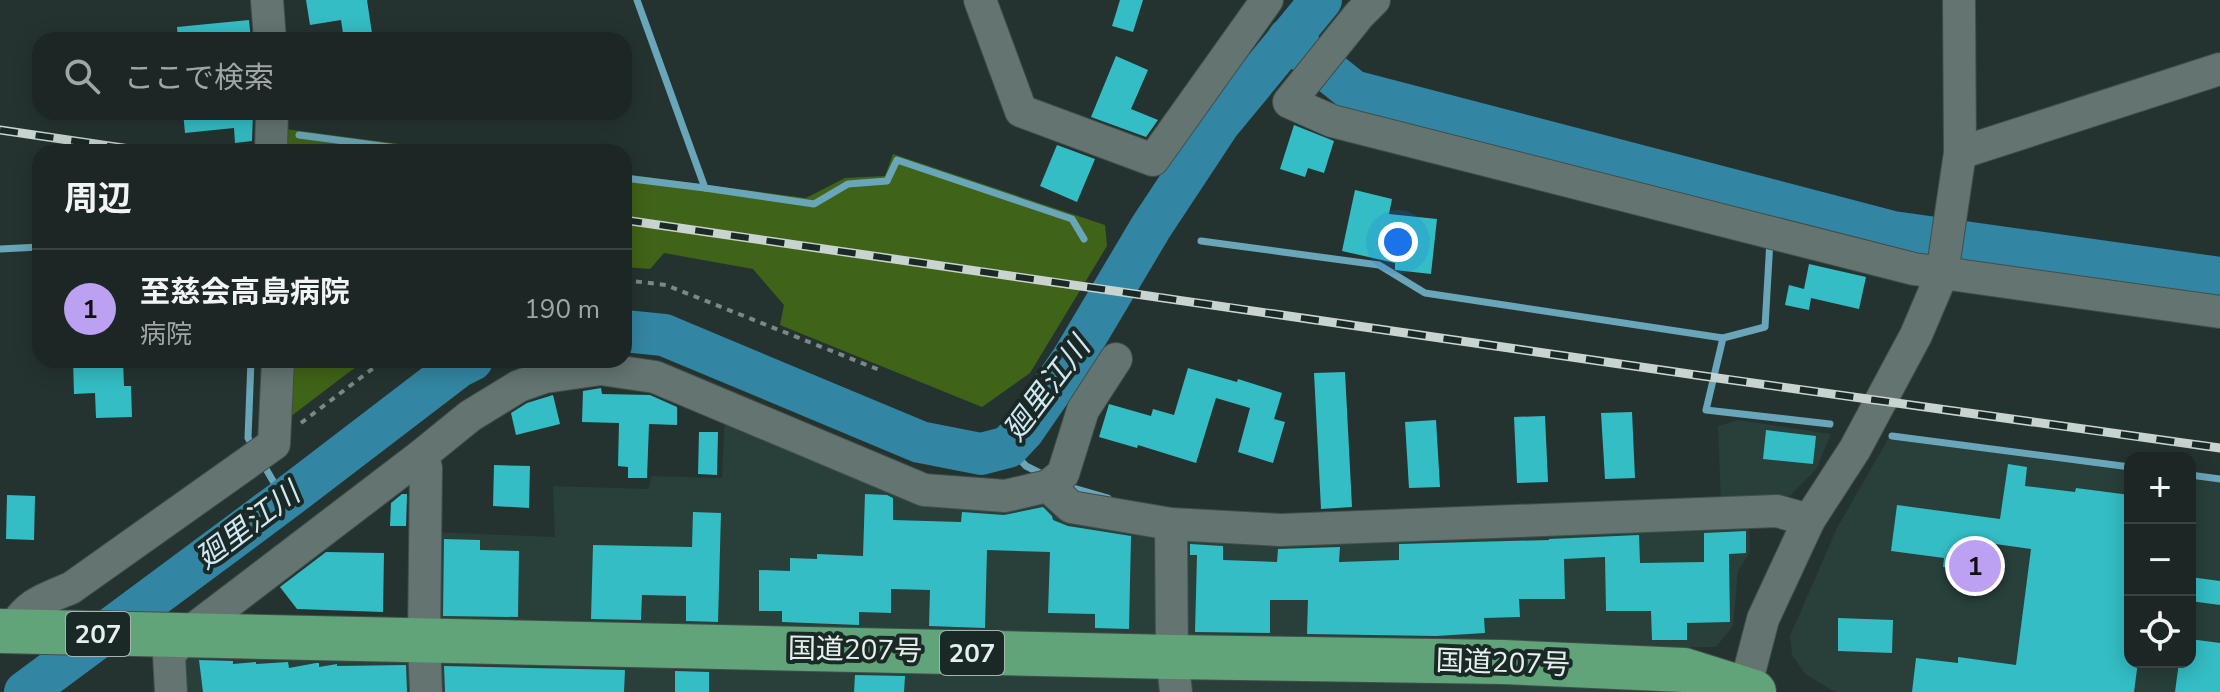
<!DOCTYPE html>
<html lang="ja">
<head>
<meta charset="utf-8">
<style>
	:root { --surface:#1c2624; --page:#252e2c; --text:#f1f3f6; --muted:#a0a5a6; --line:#3a4341; --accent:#bca0f2 }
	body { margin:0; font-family:"Nunito Sans","Noto Sans JP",sans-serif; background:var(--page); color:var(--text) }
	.controls { position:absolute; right:24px; bottom:24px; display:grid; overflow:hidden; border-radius:16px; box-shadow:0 4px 20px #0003 }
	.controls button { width:72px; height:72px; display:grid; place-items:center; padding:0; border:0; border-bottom:2px solid var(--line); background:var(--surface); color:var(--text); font:40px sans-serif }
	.you { position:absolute; left:1398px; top:242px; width:28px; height:28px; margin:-20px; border:6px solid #fff; border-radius:50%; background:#1a73e8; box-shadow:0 0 0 12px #1a73e833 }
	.badge { display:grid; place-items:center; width:52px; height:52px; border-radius:50%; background:var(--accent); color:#111; font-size:26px; font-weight:700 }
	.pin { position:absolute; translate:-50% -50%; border:4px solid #fff; box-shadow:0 2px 8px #0006 }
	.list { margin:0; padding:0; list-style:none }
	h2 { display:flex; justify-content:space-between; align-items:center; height:104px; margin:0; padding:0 32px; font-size:34px }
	h2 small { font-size:26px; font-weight:400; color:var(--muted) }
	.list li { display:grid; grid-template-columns:52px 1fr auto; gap:24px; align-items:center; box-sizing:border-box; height:120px; padding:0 32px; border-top:2px solid var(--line) }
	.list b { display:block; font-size:30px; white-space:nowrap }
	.list p { margin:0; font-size:26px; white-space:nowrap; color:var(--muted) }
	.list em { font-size:26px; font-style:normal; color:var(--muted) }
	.icon { flex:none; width:44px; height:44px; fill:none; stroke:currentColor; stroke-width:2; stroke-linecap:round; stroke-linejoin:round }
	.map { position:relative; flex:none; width:2220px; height:692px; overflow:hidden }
	.search { position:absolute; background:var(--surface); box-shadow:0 4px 20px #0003; left:32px; top:32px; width:600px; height:88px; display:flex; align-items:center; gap:20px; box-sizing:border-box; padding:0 28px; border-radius:24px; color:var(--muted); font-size:30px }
	.panel { position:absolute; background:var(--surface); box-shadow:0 4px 20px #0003; left:32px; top:144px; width:600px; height:224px; border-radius:24px }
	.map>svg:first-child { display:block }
</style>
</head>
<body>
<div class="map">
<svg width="2220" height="692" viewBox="0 0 2220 692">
	<rect width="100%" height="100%" fill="#253330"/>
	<g fill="#283f3a">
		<path d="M725,414L922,497L1069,495L1282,523L1721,505L1718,426L1738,420L1831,434L1817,468L1785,501L1749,520L1750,552L1738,571L1733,626L1716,647L1593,648L430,622L432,532L555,537L553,486L649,489L651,476L722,478Z"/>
		<path d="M1888,439L2130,471V662H2190V479L2220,483V692H1835L1805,674L1792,655L1790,636L1837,528Z"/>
		<path d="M186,651L1356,674L1662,692H181Z"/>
	</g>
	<g fill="#406417">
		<path d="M286,129L460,152H279Z"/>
		<path d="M893,154L1105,225L1107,246L1030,373L982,407L780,325L784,305L753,269L664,253L650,269L624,267V174L806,198L845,178L885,176Z"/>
		<path d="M286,360H365L282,423Z"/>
	</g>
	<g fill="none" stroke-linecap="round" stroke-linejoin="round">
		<g stroke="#69a6b9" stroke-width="7">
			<path d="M637,0L705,188L814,204L848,184L887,181L897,160L1072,219L1084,239"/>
			<path d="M299,135L427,152"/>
			<path d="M624,178L705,188"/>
			<path d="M1774,223L1778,202"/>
			<path d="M1201,241L1379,265L1425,293L1723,338L1765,327L1770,240"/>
			<path d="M0,249L40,247"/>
			<path d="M1723,338L1706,410L1830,424"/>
			<path d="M251,360L248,438L254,448"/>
			<path d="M1892,436L2130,467"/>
			<path d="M1008,447L1026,466L1044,475"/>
			<path d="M262,462L284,500"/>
			<path d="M2190,475L2220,479"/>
			<path d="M1070,487L1108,498"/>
		</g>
		<g stroke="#3386a3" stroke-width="42">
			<path d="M1288,39L1353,91L1893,232L2220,278"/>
			<path d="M624,331L664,335L920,442L981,454L1008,447L1023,431L1072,360L1151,227L1219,124L1321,0"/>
			<path d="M25,692L284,500L458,367L472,360"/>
		</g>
	</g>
	<g fill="#34bdc5">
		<path d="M306,0H367L373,40H344L341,20L310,25Z"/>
		<path d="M1120,0H1143L1133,32L1112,26Z"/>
		<path d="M249,20L251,40H178L177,27Z"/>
		<path d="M1116,56L1148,70L1131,109L1158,120L1146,137L1091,117Z"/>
		<path d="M183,112H253L252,141L235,143L234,128L185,133Z"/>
		<path d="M1294,125L1334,141L1324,173L1308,168L1305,177L1280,169Z"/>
		<path d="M1057,145L1095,159L1077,202L1040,186Z"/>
		<path d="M1355,190L1392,199L1389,214L1437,219L1431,274L1395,270V263L1342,251Z"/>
		<path d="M1809,264L1866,277L1859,309L1811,298L1809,310L1785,305L1789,285L1804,289Z"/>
		<path d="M73,360H123L124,386H131L132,417L96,418L95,393L74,394Z"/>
		<path d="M1188,368L1237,382L1238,379L1282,393L1274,419L1285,422L1273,463L1238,452L1250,408L1216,398L1196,463L1138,445L1137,448L1099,437L1109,404L1151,416L1153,409L1174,415Z"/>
		<path d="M1345,372L1352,507L1321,509L1314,373Z"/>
		<path d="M601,388L602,394L650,395L677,407V425L649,424L647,478H628V467L618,466L619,423L582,422L583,391Z"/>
		<path d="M553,395L560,424L516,435L511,413L527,403Z"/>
		<path d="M1632,412L1635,478L1605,479L1601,413Z"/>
		<path d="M1545,416L1548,482L1517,483L1514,417Z"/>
		<path d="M1436,420L1440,487L1409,488L1405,422Z"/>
		<path d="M1766,430L1816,436L1813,464L1763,459Z"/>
		<path d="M699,432H718L717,475L698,474Z"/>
		<path d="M2008,464L2027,467L2025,486L2075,492L2076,488L2130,495V662H2138L2134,692H1912L1916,658L1958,663V657L2016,665L2031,549L1981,542L1978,563H1975L1973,571L1943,567L1944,558L1891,551L1897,505L2000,519Z"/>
		<path d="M494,465L530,466L529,508L493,506Z"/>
		<path d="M402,494H407L406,526H390L391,503Z"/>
		<path d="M865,494L887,495L893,498V520L961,522L962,512L1004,515L1043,507L1052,516L1053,520L1068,526L1131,536L1129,629L1095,628V614L1048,613L1050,552L987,550L985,628L929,626L930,590L891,589V613L859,612V625L782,622V611H759V570L790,571V558L817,559V554L863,556Z"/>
		<path d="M7,495L35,496L34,540L6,539Z"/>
		<path d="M693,512L721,513L718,622L686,621V596L642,595L641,620L591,619L593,545L692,547Z"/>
		<path d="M1746,531V553L1729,554L1730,622L1687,623V640H1652L1651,611H1606L1605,557L1564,559L1565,599H1519L1520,617L1484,618L1485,633L1436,636L1307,634L1308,600H1270V633L1195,632L1197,555H1190V544L1223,546V560L1277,562L1278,549L1340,547L1339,562L1399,560V544L1549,540V539L1639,535L1640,563L1704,562V533Z"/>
		<path d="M444,539L480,540V550L519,551L518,617L443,616Z"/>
		<path d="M326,552L384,553L383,612L297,609L280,587Z"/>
		<path d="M2190,577L2220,581V605L2190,601Z"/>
		<path d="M1838,618L1893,620L1892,653L1838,651Z"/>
		<path d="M2190,639L2220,643V692H2175L2179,662H2190Z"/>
		<path d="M199,660L233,661V664L256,662V664L288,662L289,668L316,663H319V667L337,664V666L406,665L407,692H203Z"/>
		<path d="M444,666L625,670L624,692H445Z"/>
		<path d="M675,671L709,672V692H675Z"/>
		<path d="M855,675L905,676L904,692H854Z"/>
	</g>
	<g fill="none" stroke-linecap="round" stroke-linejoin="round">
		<defs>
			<g id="minor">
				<path d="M267,0L270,40"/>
				<path d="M980,0L1021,111L1153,160L1267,0"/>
				<path d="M1374,0L1359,15L1289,102L1332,121L1914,269L2220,312"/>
				<path d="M271,152L272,112"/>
				<path d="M1960,153L2220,69"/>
				<path d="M422,455L426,468L424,640L426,692"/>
				<path d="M1048,486L1063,474L1083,410L1116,359"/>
				<path d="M1171,524L1172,657L1176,692"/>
				<path d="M10,632C29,603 40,601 71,588L274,444L278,360"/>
				<path d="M171,692L169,655L186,635L422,455L470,416L519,386L545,377L601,369L655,377L924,490L1005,496L1048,486L1071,507L1171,524L1281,530L1777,511L1809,520"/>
				<path d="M1744,692L1763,619L1809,520L1855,449L1916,335L1942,274L1960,153L1959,0"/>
			</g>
			<path id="highway" d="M0,631L1172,657L1503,662L1684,670L1754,692"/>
		</defs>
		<use href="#minor" stroke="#414e4b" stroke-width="34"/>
		<use href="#highway" stroke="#414e4b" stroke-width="46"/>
		<g stroke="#7c8885" stroke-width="4" stroke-dasharray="6 6" stroke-linecap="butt">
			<path d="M624,280L666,285L882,371"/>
			<path d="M301,423L384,360"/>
		</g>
		<use href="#minor" stroke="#647470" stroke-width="32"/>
		<use href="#highway" stroke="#61a479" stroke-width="44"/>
		<defs>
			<g id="rail">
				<path d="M0,130L150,152"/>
				<path d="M624,220L1703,376L2220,448"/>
			</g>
		</defs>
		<use href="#rail" stroke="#c9d3d0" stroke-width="9"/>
		<use href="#rail" stroke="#1b2926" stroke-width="6" stroke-dasharray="18" stroke-linecap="butt"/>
	</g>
	<g text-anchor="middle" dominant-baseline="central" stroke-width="8" stroke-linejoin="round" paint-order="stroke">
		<g fill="#1b2926" stroke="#a9b4b1" stroke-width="2">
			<rect x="66" y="612" width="64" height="44" rx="6"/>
			<rect x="940" y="631" width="64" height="44" rx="6"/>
		</g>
		<g font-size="26" font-weight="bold" fill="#e6efec">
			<text x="98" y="634">207</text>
			<text x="972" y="653">207</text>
		</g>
		<g font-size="28" fill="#e6efec" stroke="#1b2926">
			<text transform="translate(855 650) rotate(1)">国道207号</text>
			<text transform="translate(1503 663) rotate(2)">国道207号</text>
		</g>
		<g font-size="30" font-style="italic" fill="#d0e8f2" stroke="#1b2926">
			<text transform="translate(1047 389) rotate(-53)">廻里江川</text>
			<text transform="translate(248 526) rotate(-37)">廻里江川</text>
		</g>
	</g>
</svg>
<div class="controls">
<button>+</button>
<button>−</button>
<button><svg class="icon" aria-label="locate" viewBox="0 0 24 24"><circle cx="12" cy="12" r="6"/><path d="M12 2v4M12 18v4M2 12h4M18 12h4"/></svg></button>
</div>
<div class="you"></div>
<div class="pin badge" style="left:1975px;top:566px">1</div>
<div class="search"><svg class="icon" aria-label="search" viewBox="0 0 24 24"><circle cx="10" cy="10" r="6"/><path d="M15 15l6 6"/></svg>ここで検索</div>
<section class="panel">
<h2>周辺<small></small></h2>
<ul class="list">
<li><span class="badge">1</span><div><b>至慈会高島病院</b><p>病院</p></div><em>190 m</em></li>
</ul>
</section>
</div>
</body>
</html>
